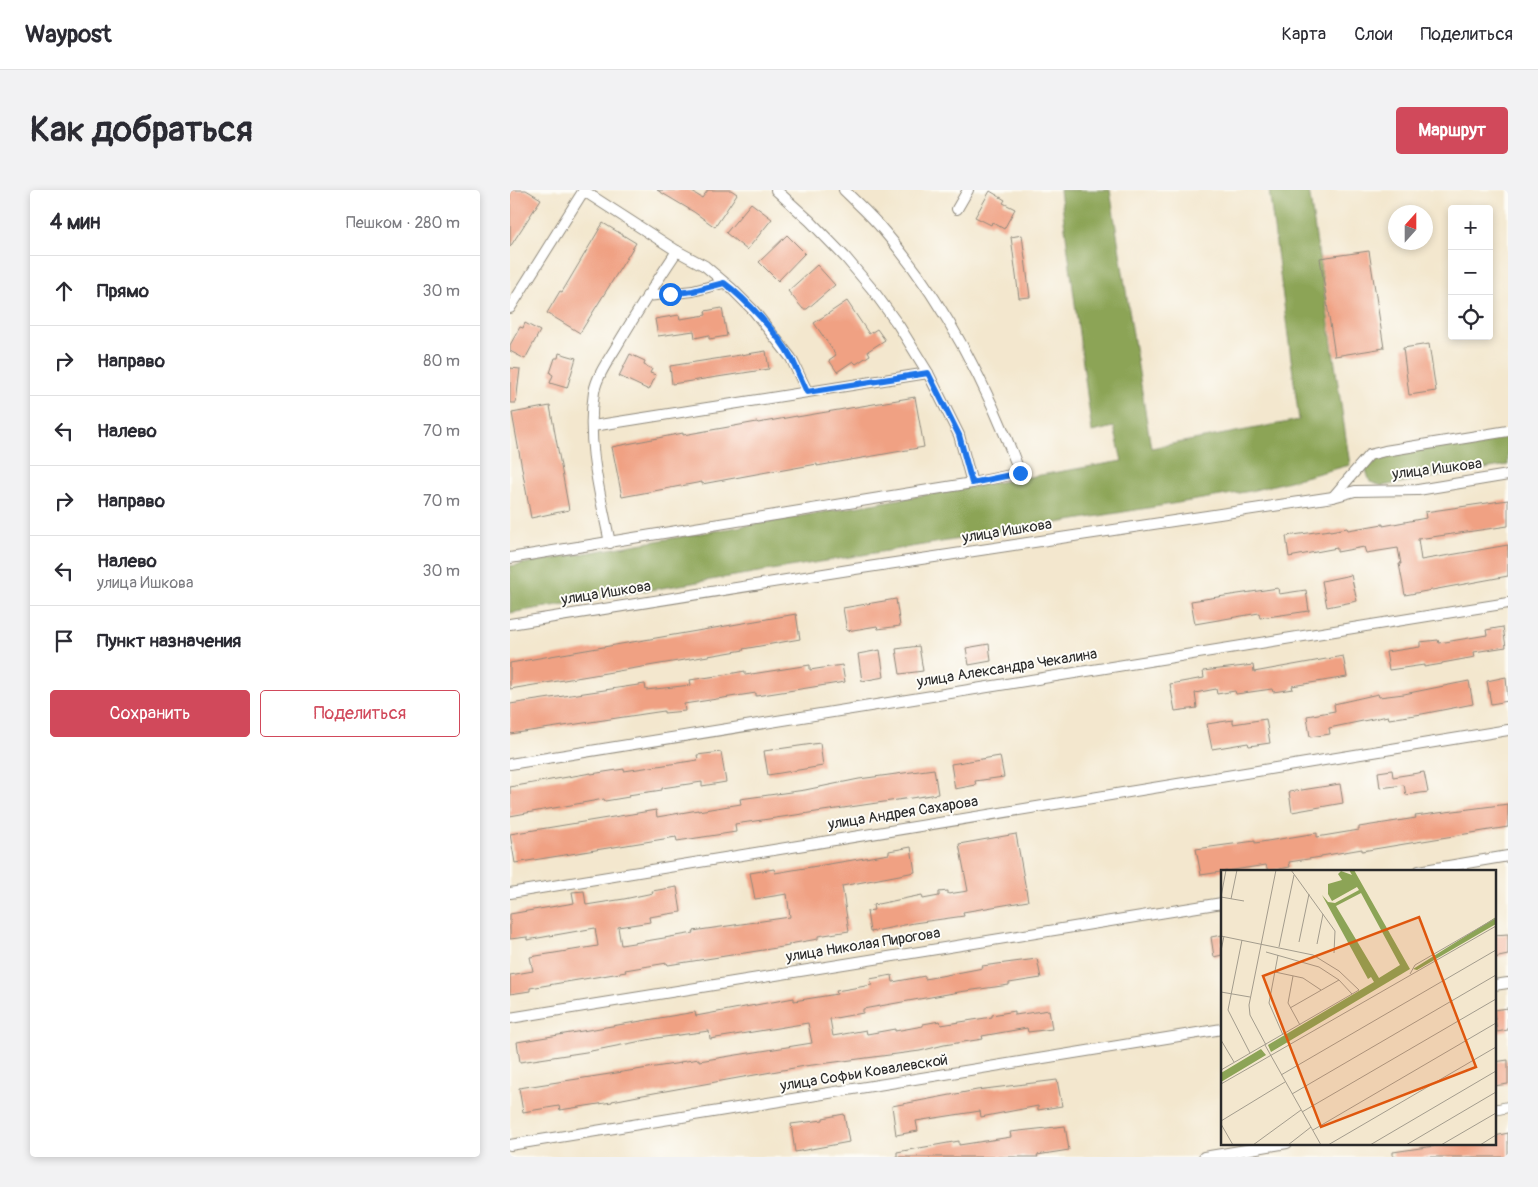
<!DOCTYPE html>
<html lang="ru">
<head>
<meta charset="utf-8">
<style>
	:root { --surface:#fff; --page:#f2f2f3; --text:#2b2b33; --muted:#7c7c81; --line:#e1e1e2; --accent:#d1495b }
	body { margin:0; font-family:Pangolin,sans-serif; background:var(--page); color:var(--text) }
	.controls { position:absolute; right:15px; top:15px; display:grid; overflow:hidden; border-radius:5px; box-shadow:0 2px 8px #0003 }
	.controls button { width:45px; height:45px; display:grid; place-items:center; padding:0; border:0; border-bottom:1px solid var(--line); background:var(--surface); color:var(--text); font:25px sans-serif }
	.compass { position:absolute; left:878px; top:15px; width:45px; height:45px; border-radius:50%; background:var(--surface); box-shadow:0 2px 8px #0003; rotate:21deg }
	.stop { position:absolute; width:15px; height:15px; margin:-11px; border:4px solid #1a73e8; border-radius:50%; background:#fff }
	.stop.end { background:#1a73e8; border-color:#fff; box-shadow:0 1px 5px #0008 }
	.list { margin:0; padding:0; list-style:none }
	h2 { display:flex; justify-content:space-between; align-items:center; height:65px; margin:0; padding:0 20px; font-size:21px }
	h2 small { font-size:16px; font-weight:400; color:var(--muted) }
	.list li { display:grid; grid-template-columns:32px 1fr auto; gap:15px; align-items:center; box-sizing:border-box; height:70px; padding:0 20px; border-top:1px solid var(--line) }
	.list b { display:block; font-size:19px; white-space:nowrap }
	.list p { margin:0; font-size:16px; white-space:nowrap; color:var(--muted) }
	.list em { font-size:16px; font-style:normal; color:var(--muted) }
	.actions { display:flex; gap:10px; padding:15px 20px }
	.actions a { flex:1; padding:11px 0; border:1px solid var(--accent); border-radius:5px; text-align:center; font-size:18px; color:var(--accent) }
	.actions .main { background:var(--accent); color:#fff }
	.icon { flex:none; width:28px; height:28px; fill:none; stroke:currentColor; stroke-width:2; stroke-linecap:round; stroke-linejoin:round }
	.map { position:relative; flex:none; width:998px; height:967px; overflow:hidden; border-radius:5px }
	header { display:flex; align-items:center; gap:30px; box-sizing:border-box; height:70px; padding:0 25px; background:var(--surface); border-bottom:1px solid var(--line) }
	header strong { font-size:24px }
	nav { display:flex; gap:28px; margin-inline-start:auto; font-size:18px }
	.intro { display:flex; align-items:center; justify-content:space-between; box-sizing:border-box; height:120px; padding:0 30px }
	h1 { margin:0; font-size:35px }
	.button { padding:12px 22px; border-radius:5px; background:var(--accent); color:#fff; font-size:18px; font-weight:700 }
	main { display:flex; gap:30px; padding:0 30px }
	aside { flex:1; background:var(--surface); border-radius:5px; box-shadow:0 2px 8px #0003 }
	.map>svg:first-child { display:block }
</style>
</head>
<body>
<header>
<strong>Waypost</strong>
<nav><a>Карта</a><a>Слои</a><a>Поделиться</a></nav>
</header>
<div class="intro"><h1>Как добраться</h1><a class="button">Маршрут</a></div>
<main>
<aside>
<h2>4 мин<small>Пешком · 280 m</small></h2>
<ul class="list">
<li><svg class="icon" aria-label="ahead" viewBox="0 0 24 24"><path d="M12 20V5M6 11l6-6 6 6"/></svg><div><b>Прямо</b></div><em>30 m</em></li>
<li><svg class="icon" aria-label="right" viewBox="0 0 24 24"><path d="M7 20v-9h11M14 6l5 5-5 5"/></svg><div><b>Направо</b></div><em>80 m</em></li>
<li><svg class="icon" aria-label="left" viewBox="0 0 24 24"><path d="M17 20v-9H6M10 6l-5 5 5 5"/></svg><div><b>Налево</b></div><em>70 m</em></li>
<li><svg class="icon" aria-label="right" viewBox="0 0 24 24"><path d="M7 20v-9h11M14 6l5 5-5 5"/></svg><div><b>Направо</b></div><em>70 m</em></li>
<li><svg class="icon" aria-label="left" viewBox="0 0 24 24"><path d="M17 20v-9H6M10 6l-5 5 5 5"/></svg><div><b>Налево</b><p>улица Ишкова</p></div><em>30 m</em></li>
<li><svg class="icon" aria-label="arrive" viewBox="0 0 24 24"><path d="M6 21V4h12l-3 4 3 4H6"/></svg><div><b>Пункт назначения</b></div></li>
</ul>
<div class="actions"><a class="main">Сохранить</a><a>Поделиться</a></div>
</aside>
<div class="map">
<svg width="998" height="967" viewBox="0 0 998 967">
	<rect width="100%" height="100%" fill="#fdfcf7"/>
	<filter id="ink" filterUnits="userSpaceOnUse"><feTurbulence type="fractalNoise" baseFrequency=".02" numOctaves="2"/><feDisplacementMap in="SourceGraphic" scale="10" xChannelSelector="R" yChannelSelector="G"/><feConvolveMatrix kernelMatrix="1 2 1 2 8 2 1 2 1" color-interpolation-filters="sRGB"/></filter>
	<filter id="wash" filterUnits="userSpaceOnUse"><feTurbulence type="fractalNoise" baseFrequency=".0096" numOctaves="4" result="noise"/><feDisplacementMap in="SourceGraphic" scale="20" xChannelSelector="R" yChannelSelector="G"/><feGaussianBlur stdDeviation="1.12" result="paint"/><feColorMatrix in="noise" values="0 0 0 0 0 0 0 0 0 0 0 0 0 0 0 0 0 1.4 0 .05"/><feComposite in="paint" operator="in"/></filter>
	<g filter="url(#wash)">
		<rect width="100%" height="100%" fill="#f3e7ce"/>
		<g fill="#8ca456" stroke="#5c6840">
			<path d="M550,0H600L641,258L789,230L759,0H799L840,275L741,301L0,423V376L612,271L604,237L582,242Z"/>
			<path d="M998,244V275L872,296L860,292L856,280L868,269L898,261Z"/>
		</g>
		<g id="blocks">
			<g fill="#f0a183">
				<path d="M0,0H16L31,9L0,57Z"/>
				<path d="M147,0H179L192,8L198,0H221L227,4L205,37L184,22Z"/>
				<path d="M480,1L495,10L493,13L505,19L494,39L482,32L481,35L465,27Z"/>
				<path d="M241,13L262,29L237,60L216,43Z"/>
				<path d="M93,33L126,53L70,143L37,123L50,101L52,102Z"/>
				<path d="M277,45L295,63L268,91L249,72Z"/>
				<path d="M512,45L520,107L509,108L501,47Z"/>
				<path d="M859,61L874,158L825,166L810,68Z"/>
				<path d="M307,75L325,95L297,119H293L278,101Z"/>
				<path d="M337,111L359,144L367,139L375,150L358,161L360,165L346,174L343,171L327,182L319,170L326,165L304,133Z"/>
				<path d="M212,118L217,146L199,149V145L185,148L184,141L148,146L145,129L169,125L170,129L196,125L195,121Z"/>
				<path d="M15,133L30,141L15,169L0,161V155L10,137L13,138Z"/>
				<path d="M919,154L926,201L899,205L893,158Z"/>
				<path d="M256,161L259,179L162,194L160,176Z"/>
				<path d="M49,163L66,168L57,198L40,193L43,185L40,183L45,168H48Z"/>
				<path d="M120,164L135,171L134,175L142,179L140,183L146,185L139,200L109,186Z"/>
				<path d="M0,178L10,179L6,213H0Z"/>
				<path d="M405,207L414,257L307,276V274L268,281V280L192,294V292L112,307L102,257L173,243V245L247,232L248,233L287,226V227Z"/>
				<path d="M40,216L59,320L21,328L2,223Z"/>
				<path d="M998,310V336L908,349L911,370L998,355V386L895,405L889,374H891L888,358L856,363L854,357L827,362V358L779,367L776,346L820,340V341L837,338L838,340L873,334V336L916,328L915,322Z"/>
				<path d="M841,385L847,411L817,417L812,391Z"/>
				<path d="M768,398L769,404L796,400L799,421L750,428L749,423L685,434L681,411Z"/>
				<path d="M386,409L390,436L368,439L367,436L337,441L333,418Z"/>
				<path d="M286,424L290,449L233,459L234,460L0,499V473Z"/>
				<path d="M993,437L996,457L964,462L965,467L932,473V474L914,477V475L879,480L876,462L910,457V452L928,450L929,453L977,445L976,440Z"/>
				<path d="M479,454L481,471L459,475L456,458Z"/>
				<path d="M409,456L413,481L390,484L386,459Z"/>
				<path d="M370,460L374,487L352,491L348,464Z"/>
				<path d="M833,466L837,487L782,496L783,499L763,502L762,499L726,504L725,501L707,504L706,499L685,503L687,518L665,521L660,494L694,488L693,481L743,475L744,482Z"/>
				<path d="M300,475V480L332,475L335,492L246,506V503L174,514L175,521L154,523V521L0,544V514L135,494L136,500L181,495L180,490L213,485L235,481V485Z"/>
				<path d="M996,487L998,511L981,514L977,491Z"/>
				<path d="M959,491L963,514L912,524L879,529L878,526L848,532L819,538L820,544L800,547L797,526L825,521L824,514L868,504L869,507L894,504Z"/>
				<path d="M756,529L760,553L739,556L738,553L702,559L697,534L723,530V534Z"/>
				<path d="M310,553L313,576L258,585L254,561Z"/>
				<path d="M211,562L216,592L192,596V592L152,598V600L118,605L119,607L95,611L94,609L0,626V597L81,583V584L114,579V581L188,570L187,565Z"/>
				<path d="M490,566L494,587L465,591L466,595L445,599L441,574Z"/>
				<path d="M424,579L428,604L225,634L226,642L167,651L166,647L5,673L0,644L146,620L147,627L188,620V621L231,614L230,609L295,600L349,589Z"/>
				<path d="M882,580L883,587L914,582L918,602L896,605L894,595L870,598L868,582Z"/>
				<path d="M830,594L833,613L782,622L779,602Z"/>
				<path d="M998,614V637L852,661V659L811,666V667L779,672L780,677L758,681L756,675L691,685L686,659L745,651V653L807,643V647L849,640V637L906,628L905,626Z"/>
				<path d="M506,644L518,711L453,722L454,726L404,733L360,742L357,721L364,720L363,715L412,705L413,709L429,706V702L438,701V704L458,701L449,654Z"/>
				<path d="M401,657L405,682L332,696L339,741L308,746V749L279,754V756L158,775L157,773L115,780L116,782L20,798V801L0,804V785L23,781L20,767L88,756L85,738L17,750V747L0,749V724L64,713L62,702L74,701L76,715L114,709L143,703L142,701L167,697L171,722L139,727L140,732L108,737L111,755L142,750L184,743L183,741L280,727L277,704L245,709L240,683L264,679L265,683L379,664V661Z"/>
				<path d="M998,744V765L984,768V745Z"/>
				<path d="M712,745V765L704,767L701,747Z"/>
				<path d="M527,769L531,788L499,793V795L449,802L353,819V823L320,829L323,846L356,840L357,844L385,839V841L413,836V834L430,831L431,835L482,827V825L505,821V825L539,820L542,839L518,842L517,838L472,846L473,849L434,855L410,861L295,876L133,905L102,911V912L50,920L49,916L13,922L9,898L171,873L170,872L189,869V871L302,853L298,833L200,849L199,841L147,848L76,862L10,872L7,852L185,822L186,826L284,808V811L327,804L326,801L362,795L360,789L382,785L383,792L415,786V789L473,778L472,776Z"/>
				<path d="M998,818V840L987,842L984,820Z"/>
				<path d="M998,870V894L984,896V872Z"/>
				<path d="M547,890L552,916L528,920V916L471,927L470,921L406,931L408,941L386,945L382,916L467,900Z"/>
				<path d="M334,924L339,952L285,962L281,934L313,930V928Z"/>
				<path d="M555,936L559,960L527,965L528,967H387V962L449,951V955L501,947L500,942Z"/>
				<path d="M998,943V967H883V962L924,956V954L930,953H986L985,946Z"/>
			</g>
		</g>
	</g>
	<g filter="url(#ink)">
		<use href="#blocks" fill-opacity="0" stroke="#8f897c" stroke-width="1"/>
		<g fill="none" stroke-linecap="round" stroke-linejoin="round">
			<defs>
				<g id="street">
					<path d="M266,0L300,31L336,68L362,99L389,136L418,183L449,245L462,293"/>
					<path d="M74,1L167,61L195,76L221,98L244,121L281,168L297,201"/>
					<path d="M447,19L458,0"/>
					<path d="M137,106L183,101L213,93"/>
					<path d="M0,118L74,0"/>
					<path d="M83,236L418,183"/>
					<path d="M823,307L859,265L875,261L998,241"/>
					<path d="M100,353C90,304 76,252 84,202C87,185 100,168 108,154C127,122 147,91 167,61"/>
					<path d="M0,368L462,293L510,283C478,197 434,111 374,41C362,26 347,13 334,0"/>
					<path d="M0,434L345,379L823,307L845,301L908,300L998,285"/>
					<path d="M0,574L998,413"/>
					<path d="M909,681L998,666"/>
					<path d="M0,703L998,540"/>
					<path d="M984,795L998,793"/>
					<path d="M0,828L712,713"/>
					<path d="M984,920L998,917"/>
					<path d="M0,955L712,839"/>
					<path d="M694,967L777,953"/>
				</g>
			</defs>
			<use href="#street" stroke="#8f897c" stroke-width="12"/>
			<use href="#street" stroke="#fff" stroke-width="10"/>
		</g>
	</g>
	<g fill="none" stroke-linecap="round" stroke-linejoin="round" filter="url(#ink)">
		<path stroke="#1a73e8" stroke-width="6" d="M160,104L183,101L214,93C236,109 269,145 282,169C287,180 292,191 297,202L418,183L449,245L462,293L510,283"/>
	</g>
	<g text-anchor="middle" dominant-baseline="central" stroke-width="4" stroke-linejoin="round" paint-order="stroke">
		<g font-size="15" fill="#2b2b2b" stroke="#fdfcf7">
			<text transform="translate(927 279) rotate(-7)">улица Ишкова</text>
			<text transform="translate(497 341) rotate(-9)">улица Ишкова</text>
			<text transform="translate(96 403) rotate(-9)">улица Ишкова</text>
			<text transform="translate(497 478) rotate(-9)">улица Александра Чекалина</text>
			<text transform="translate(393 623) rotate(-9)">улица Андрея Сахарова</text>
			<text transform="translate(353 755) rotate(-9)">улица Николая Пирогова</text>
			<text transform="translate(354 883) rotate(-9)">улица Софьи Ковалевской</text>
		</g>
	</g>
	<g transform="translate(711 680)">
		<rect width="275" height="275" fill="#f3e7ce"/>
		<path d="M128,0H133L189,99L50,182L47,175L153,112L150,107L147,109L101,25L107,32L114,33L138,20L136,17L111,31L107,24V14L121,10L117,4L120,1L131,5ZM140,23L179,95L158,108L115,36ZM275,47V54L196,100L192,99ZM40,179L45,185L0,212V203Z" fill="#8ca456" fill-rule="evenodd"/>
		<path fill="none" stroke="#a39c8d" stroke-width="1" d="M5,0L0,27L23,31M70,0L114,61L113,83M10,29L16,0M0,66L92,85L118,101L138,120L0,200M21,70L7,140L29,183M78,72L88,24M96,74L102,44M58,77L73,5M0,81L3,66M45,82L98,97L118,110L131,124M57,85L48,133L62,165M54,102L82,108L100,120M189,104L194,95L275,48M72,106L67,133L79,155M0,122L29,127M69,138L118,110M0,170L13,192M44,175L100,275M45,175L29,145L28,135L55,0M60,205L275,80M0,214L275,56M71,224L275,105M81,242L275,129M0,251L64,212M0,254L12,275M92,260L275,153M32,275L80,240M67,275L90,257M107,275L275,177M149,275L275,201M185,275L275,222M220,275L275,243M259,275L275,265"/>
		<path fill="#df570e" fill-opacity="0.15" stroke="#df570e" stroke-width="2.5" d="M198,47L255,197L100,257L42,106Z"/>
		<rect width="275" height="275" fill="none" stroke="#2b2b2b" stroke-width="2.5"/>
	</g>
</svg>
<div class="controls">
<button>+</button>
<button>−</button>
<button><svg class="icon" aria-label="locate" viewBox="0 0 24 24"><circle cx="12" cy="12" r="6"/><path d="M12 2v4M12 18v4M2 12h4M18 12h4"/></svg></button>
</div>
<svg class="compass" viewBox="-18 -18 36 36"><path d="M0-13l5 13h-10z" fill="#e53935"/><path d="M0 13l5-13h-10z" fill="#7c7c81"/></svg>
<div class="stop" style="left:160px;top:104px"></div>
<div class="stop end" style="left:510px;top:283px"></div>
</div>
</main>
</body>
</html>
